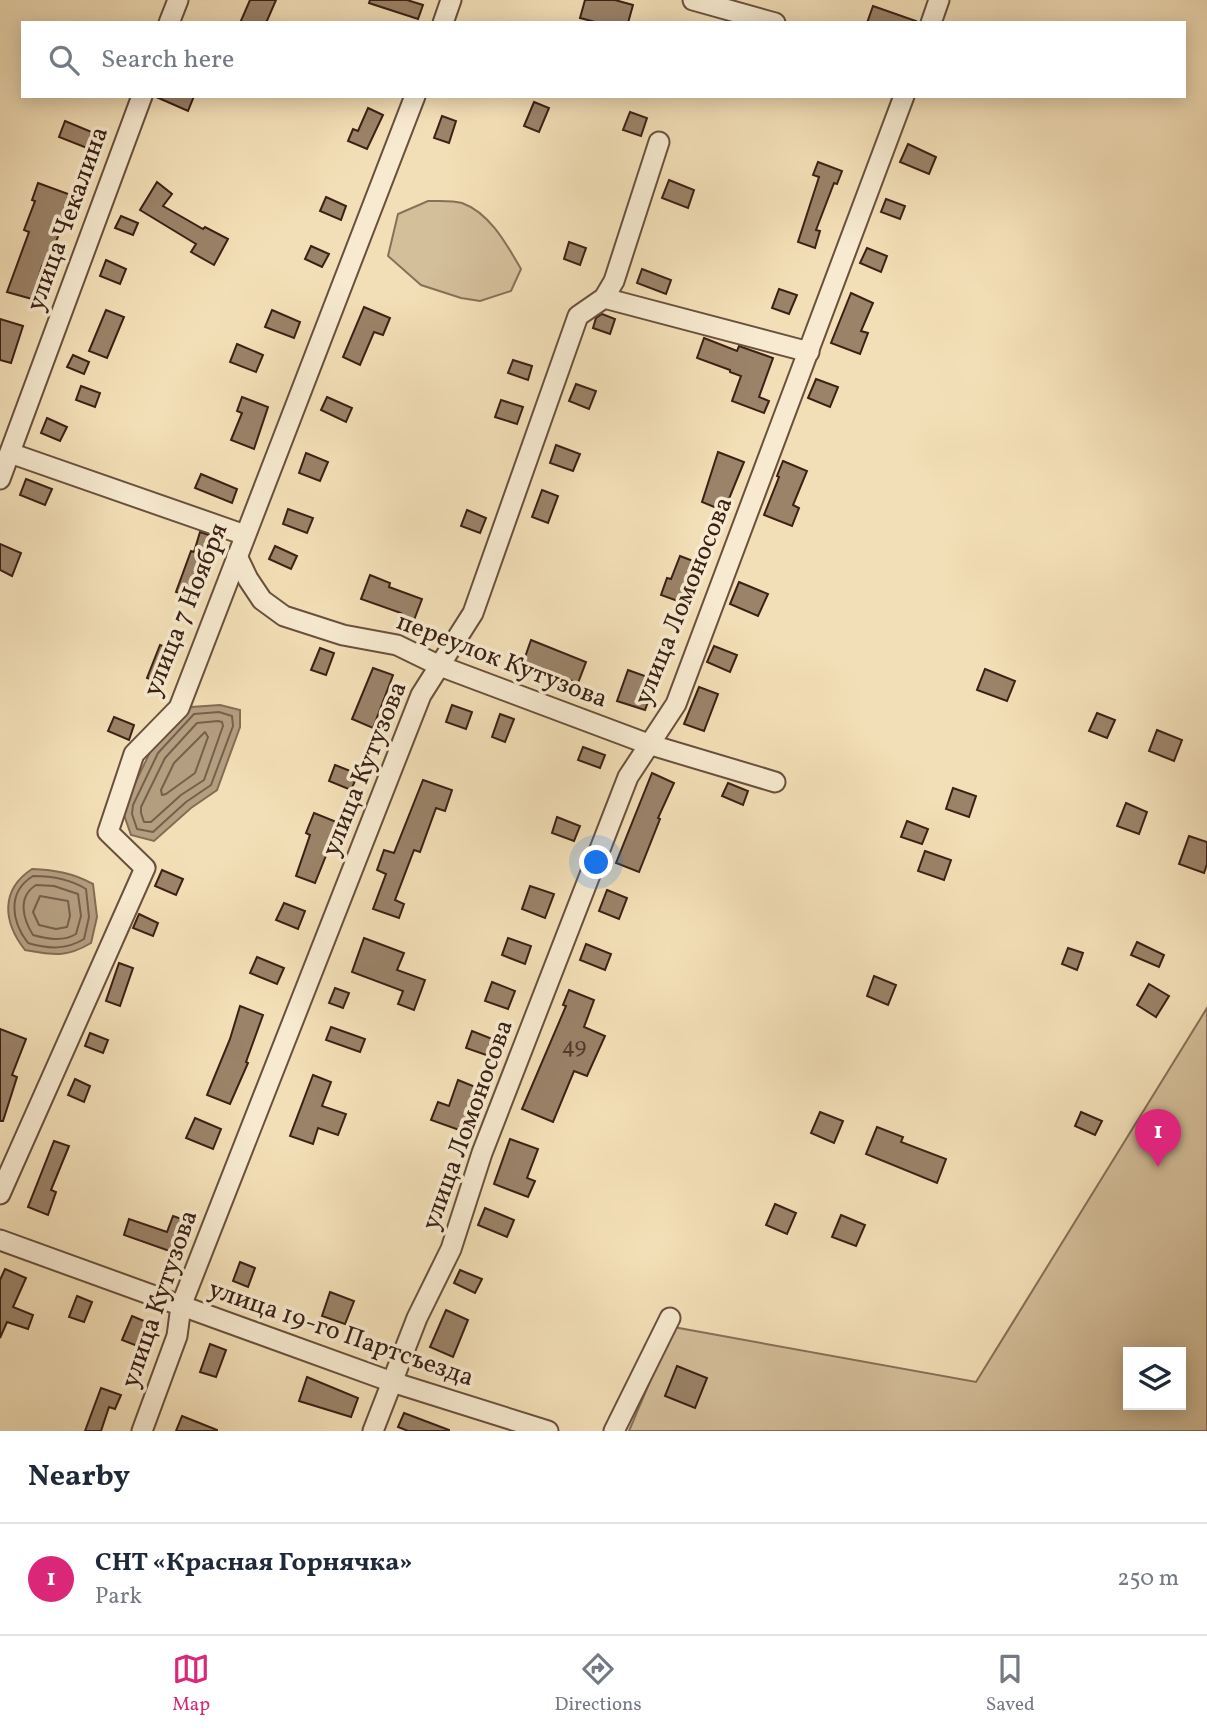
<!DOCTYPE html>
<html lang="en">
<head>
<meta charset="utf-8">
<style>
	:root { --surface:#fff; --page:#f2f2f3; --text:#1f2937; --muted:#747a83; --line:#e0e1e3; --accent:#db2777 }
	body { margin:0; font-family:Vollkorn,serif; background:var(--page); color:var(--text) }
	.controls { position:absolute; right:21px; bottom:21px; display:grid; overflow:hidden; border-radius:0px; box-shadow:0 4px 18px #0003 }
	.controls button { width:63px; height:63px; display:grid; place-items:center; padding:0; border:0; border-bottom:2px solid var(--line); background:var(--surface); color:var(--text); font:35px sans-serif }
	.you { position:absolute; left:597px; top:863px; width:24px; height:24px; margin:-18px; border:5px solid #fff; border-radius:50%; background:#1a73e8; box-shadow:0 0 0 10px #1a73e833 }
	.badge { display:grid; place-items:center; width:46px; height:46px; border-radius:50%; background:var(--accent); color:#fff; font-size:23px; font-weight:700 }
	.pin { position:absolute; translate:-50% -58px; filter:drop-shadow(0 2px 4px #0008) }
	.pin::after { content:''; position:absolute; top:37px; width:24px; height:21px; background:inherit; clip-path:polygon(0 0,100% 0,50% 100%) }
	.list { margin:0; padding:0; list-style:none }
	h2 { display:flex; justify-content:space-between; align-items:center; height:91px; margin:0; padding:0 28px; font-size:30px }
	h2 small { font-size:23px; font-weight:400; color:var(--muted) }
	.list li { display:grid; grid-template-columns:46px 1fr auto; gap:21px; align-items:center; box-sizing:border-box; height:112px; padding:0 28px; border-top:2px solid var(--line) }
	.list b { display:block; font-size:26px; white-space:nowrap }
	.list p { margin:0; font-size:23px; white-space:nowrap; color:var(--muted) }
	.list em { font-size:23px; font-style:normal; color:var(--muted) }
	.icon { flex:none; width:38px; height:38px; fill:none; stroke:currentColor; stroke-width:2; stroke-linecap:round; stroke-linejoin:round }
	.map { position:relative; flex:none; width:1207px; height:1431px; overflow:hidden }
	.search { position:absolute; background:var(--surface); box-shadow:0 4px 18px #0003; left:21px; right:21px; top:21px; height:77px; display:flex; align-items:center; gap:18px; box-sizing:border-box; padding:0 24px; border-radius:0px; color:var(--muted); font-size:26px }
	.sheet { height:203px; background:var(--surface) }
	nav { display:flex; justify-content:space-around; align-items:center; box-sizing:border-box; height:98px; border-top:2px solid var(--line); background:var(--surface); font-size:19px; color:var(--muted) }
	nav a { display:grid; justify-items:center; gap:4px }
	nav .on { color:var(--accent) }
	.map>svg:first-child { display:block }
</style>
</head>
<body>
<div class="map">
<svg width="1207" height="1431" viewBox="0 0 1207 1431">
	<rect width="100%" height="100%" fill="#f3dfb7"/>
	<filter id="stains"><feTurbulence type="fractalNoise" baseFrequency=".00286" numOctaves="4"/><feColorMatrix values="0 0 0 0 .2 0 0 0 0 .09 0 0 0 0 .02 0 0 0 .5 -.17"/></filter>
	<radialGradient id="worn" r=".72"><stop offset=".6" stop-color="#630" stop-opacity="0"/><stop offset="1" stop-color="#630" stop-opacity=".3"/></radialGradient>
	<g fill="#d4bf9b" stroke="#887058" stroke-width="2" fill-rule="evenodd">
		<path d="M428,201C438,201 452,200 462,203C490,213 507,245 521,269L511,291L480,301L461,298L421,285L388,256L398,214Z"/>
		<path d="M1207,1008V1431H629L673,1327L976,1382ZM1128,1352H1181V1405H1128Z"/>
	</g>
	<g fill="#b49e80" stroke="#846c55" stroke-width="2">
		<path d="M220,705L240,710V727L217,790L191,808L154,841L131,835L124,815L126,802L152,748L191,707Z"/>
		<path d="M32,869C55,870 73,873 93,884L97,917L91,943C66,958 53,955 25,950C3,922 0,890 32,869Z"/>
	</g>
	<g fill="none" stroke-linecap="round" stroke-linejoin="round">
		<g stroke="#785f4a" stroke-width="2">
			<path d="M219,712L232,716L233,726L211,785L186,802L153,832L137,829L132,814L133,805L158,753L194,714Z"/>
			<path d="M218,721L222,722L223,726L204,780L181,795L151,822H144L141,813V807L165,758L197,723Z"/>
			<path d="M205,732L208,737L195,773L166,794L162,795L161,790L174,763Z"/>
			<path d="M33,876C52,876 70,879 86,889L89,917L84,939C66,950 48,949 28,943C11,921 7,892 33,876Z"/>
			<path d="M36,885L54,886L78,894L81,916L76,934C63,942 47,939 33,935C23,919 17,897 36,885Z"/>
			<path d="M40,896L68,901L70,916L67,927L56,929L39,925L33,912Z"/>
		</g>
	</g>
	<g fill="#9b8369" stroke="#3b2015" stroke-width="2">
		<path d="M250,0H276L266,23H240Z"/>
		<path d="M370,0H407L423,5L418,19L369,3Z"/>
		<path d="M585,0H615L633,5L628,23H599L580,18Z"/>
		<path d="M873,6L916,21L915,23H867Z"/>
		<path d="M154,96H194L188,111Z"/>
		<path d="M534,102L549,108L539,132L524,126Z"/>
		<path d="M368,108L383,115L367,149L348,141L353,129L358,131Z"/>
		<path d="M630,112L647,118L641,136L623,130Z"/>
		<path d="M442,116L456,121L449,143L434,138Z"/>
		<path d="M65,121L94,133L87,148L59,137Z"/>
		<path d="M908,144L936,157L929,174L900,162Z"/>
		<path d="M818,162L842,171L837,184L834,183L816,230L820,231L815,248L798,242L819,177L813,175Z"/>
		<path d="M669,180L694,190L688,208L662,198Z"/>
		<path d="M157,182L172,194L163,206L203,229L205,227L228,239L214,265L191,252L196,244L140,210Z"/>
		<path d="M38,183L71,195L59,228L61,229L46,267L42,266L32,299L7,292L29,232L24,230L35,201L32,200Z"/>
		<path d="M326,197L346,206L341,220L320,211Z"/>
		<path d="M886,199L905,206L900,219L881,212Z"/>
		<path d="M121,216L138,223L133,235L115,228Z"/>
		<path d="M569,242L586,248L580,265L564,259Z"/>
		<path d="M311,246L329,254L322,267L305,259Z"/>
		<path d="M867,248L887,256L881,272L860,263Z"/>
		<path d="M106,260L126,269L120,284L100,276Z"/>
		<path d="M642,269L671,280L666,294L637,283Z"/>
		<path d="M779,289L797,295L789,314L772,308Z"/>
		<path d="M851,293L873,303L861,331L868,333L860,354L831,343Z"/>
		<path d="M364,307L390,318L383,335L374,332L360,365L343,357Z"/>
		<path d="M106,310L124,317L107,358L89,351Z"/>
		<path d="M272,310L300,322L294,338L265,327Z"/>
		<path d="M602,314L615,319L610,334L593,328L596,318Z"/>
		<path d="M0,319L23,326L11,363L0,360Z"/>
		<path d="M704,338L737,351L739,346L773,358L759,397L769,401L764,413L732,401L741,376L730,372V370L697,358Z"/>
		<path d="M237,344L263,355L256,372L230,362Z"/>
		<path d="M73,355L89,362L84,374L67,367Z"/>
		<path d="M513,360L532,366L528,380L508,373Z"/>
		<path d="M816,379L838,387L830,407L808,398Z"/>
		<path d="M576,384L596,391L589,409L569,401Z"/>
		<path d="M81,386L100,393L95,407L76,400Z"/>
		<path d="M242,397L268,407L254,449L231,440L242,413L237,411Z"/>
		<path d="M327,397L352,408L346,422L321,410Z"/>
		<path d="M501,400L523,407L517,424L495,417Z"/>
		<path d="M47,418L67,427L60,441L41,433Z"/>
		<path d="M556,445L580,454L573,471L550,463Z"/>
		<path d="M718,452L744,462L724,511L702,502Z"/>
		<path d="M306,453L328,462L320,481L299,473Z"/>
		<path d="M783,461L807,471L793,505L799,508L792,526L764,515L779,477L777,476Z"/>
		<path d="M201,474L237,489L232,503L195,488Z"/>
		<path d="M26,479L52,489L45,505L20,495Z"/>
		<path d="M542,490L558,496L548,523L532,517Z"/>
		<path d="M288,509L313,518L307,533L283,524Z"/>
		<path d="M467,510L486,518L480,533L461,526Z"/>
		<path d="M200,532L218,538L196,599L176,592L191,551L194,552Z"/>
		<path d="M0,544L21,553L12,576L0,570Z"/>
		<path d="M275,546L297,556L291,569L269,559Z"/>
		<path d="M680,556L701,564L686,604L661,595L667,578L671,579Z"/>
		<path d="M370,575L390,583L389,587L422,599L414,620L400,615L401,613L361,599Z"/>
		<path d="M739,582L768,594L758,616L730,604Z"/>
		<path d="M531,640L586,662L578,683L523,663Z"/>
		<path d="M160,645L176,651L163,684L147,678Z"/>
		<path d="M714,646L737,655L730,672L707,662Z"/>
		<path d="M320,648L334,653L326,675L311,670Z"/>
		<path d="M373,668L393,675L373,728L352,719Z"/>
		<path d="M985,669L1015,681L1007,701L977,690Z"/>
		<path d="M628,670L656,680L645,710L617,701Z"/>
		<path d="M699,687L718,694L704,731L684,724Z"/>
		<path d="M452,705L472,712L466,729L446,722Z"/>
		<path d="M1097,713L1115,720L1107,738L1089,731Z"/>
		<path d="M500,714L514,719L505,742L492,737Z"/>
		<path d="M114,717L134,725L129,740L108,731Z"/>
		<path d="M1157,730L1182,740L1174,761L1149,751Z"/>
		<path d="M583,747L605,755L600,768L578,760Z"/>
		<path d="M335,765L358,774L351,790L329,781Z"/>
		<path d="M652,773L674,783L658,818L660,819L639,872L616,863Z"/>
		<path d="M423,780L452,790L445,811L436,808L420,852L414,850L395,900L404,904L399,918L373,909L386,874L377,870L384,850L394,853Z"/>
		<path d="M728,783L748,791L743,805L722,796Z"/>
		<path d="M953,788L976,796L969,817L946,809Z"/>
		<path d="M1126,803L1147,812L1139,834L1117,826Z"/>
		<path d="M314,813L339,823L315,883L296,876L310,835L306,833Z"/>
		<path d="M557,817L580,826L574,841L552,833Z"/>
		<path d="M907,821L928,829L922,844L901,837Z"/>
		<path d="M1189,836L1207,842V864L1204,873L1179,864Z"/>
		<path d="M925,851L951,860L944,880L918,871Z"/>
		<path d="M162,870L183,879L176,895L155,886Z"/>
		<path d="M530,886L554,894L545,918L522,909Z"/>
		<path d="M607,890L627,898L619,919L599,911Z"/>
		<path d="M284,903L305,911L298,929L276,920Z"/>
		<path d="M139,914L158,923L153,936L133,928Z"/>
		<path d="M364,938L404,953L397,970L425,980L414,1010L398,1004L403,991L352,972Z"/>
		<path d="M508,938L531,946L525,964L502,955Z"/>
		<path d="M1137,942L1164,955L1159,967L1131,955Z"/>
		<path d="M586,944L611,954L605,970L580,960Z"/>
		<path d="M1068,948L1083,953L1077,970L1062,964Z"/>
		<path d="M257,957L284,968L277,984L250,973Z"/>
		<path d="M119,963L133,968L120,1006L106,1001Z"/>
		<path d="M874,976L896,985L888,1005L867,996Z"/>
		<path d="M492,982L515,991L508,1009L485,1001Z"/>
		<path d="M1149,984L1169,996L1156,1017L1137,1005Z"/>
		<path d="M335,988L349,993L343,1008L329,1003Z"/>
		<path d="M569,990L594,1000L584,1027L605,1036L587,1076L574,1071L553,1122L522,1109L566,1006L563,1005Z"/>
		<path d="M240,1006L263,1015L246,1062L248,1063L230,1104L207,1095L230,1039Z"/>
		<path d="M331,1027L365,1039L360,1052L326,1040Z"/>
		<path d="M0,1029L26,1039L12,1075L17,1077L3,1121H0Z"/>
		<path d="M472,1031L495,1040L489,1056L466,1048Z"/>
		<path d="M90,1033L108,1040L103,1053L85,1046Z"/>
		<path d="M313,1075L331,1082L322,1106L346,1114L338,1135L318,1128L313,1144L290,1136Z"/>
		<path d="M75,1079L90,1086L84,1102L68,1095Z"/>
		<path d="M458,1080L478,1088L462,1131L431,1120L438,1102L449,1106Z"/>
		<path d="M820,1112L843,1121L834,1143L811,1133Z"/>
		<path d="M1081,1112L1102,1121L1095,1135L1075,1126Z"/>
		<path d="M195,1118L221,1129L213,1149L186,1138Z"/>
		<path d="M877,1127L903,1137L901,1142L946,1159L937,1183L866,1154Z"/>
		<path d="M510,1139L538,1149L527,1178L535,1181L528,1197L494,1184Z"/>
		<path d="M54,1141L69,1146L51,1190L56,1192L48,1215L28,1207Z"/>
		<path d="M775,1204L796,1213L787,1234L766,1225Z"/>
		<path d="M485,1208L514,1220L507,1237L478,1225Z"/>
		<path d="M841,1215L865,1225L856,1246L832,1237Z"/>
		<path d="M173,1216L190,1222L178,1254L124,1235L129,1219L167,1232Z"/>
		<path d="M240,1262L255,1268L248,1287L233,1281Z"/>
		<path d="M5,1269L26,1278L13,1307L33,1315L28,1329L7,1322L0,1338V1280Z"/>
		<path d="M460,1270L482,1279L475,1293L454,1283Z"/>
		<path d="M330,1292L354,1301L345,1324L322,1316Z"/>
		<path d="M77,1296L92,1302L84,1322L69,1317Z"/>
		<path d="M446,1310L468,1320L453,1357L430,1347Z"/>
		<path d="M132,1316L149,1323L140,1347L122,1340Z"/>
		<path d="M210,1344L226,1350L216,1377L200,1372Z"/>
		<path d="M677,1366L707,1378L695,1408L665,1396Z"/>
		<path d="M307,1377L358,1398L351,1417L299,1401Z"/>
		<path d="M101,1388L121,1395L115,1409L109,1407L101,1431H85Z"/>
		<path d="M404,1413L449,1430V1431H408L398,1427Z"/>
		<path d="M182,1416L217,1430V1431H176Z"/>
	</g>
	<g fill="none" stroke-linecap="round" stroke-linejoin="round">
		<defs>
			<g id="minor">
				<path d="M693,0L775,23"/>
				<path d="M169,23L178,0"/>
				<path d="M443,23L451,0"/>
				<path d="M931,23L939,0"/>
				<path d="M604,298L809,352"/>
				<path d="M10,453L245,535"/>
				<path d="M0,479L142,96"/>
				<path d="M237,556L248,579L262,600L284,616L343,635L397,645L440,666L648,744L775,782"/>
				<path d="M0,1194L145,868L108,832L134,754L179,708L415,96"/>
				<path d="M0,1240L392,1382L548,1431"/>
				<path d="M142,1431L177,1336L181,1306L421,695L473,613L578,316L604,298L614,281L659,142"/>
				<path d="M373,1431L417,1318L451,1249L482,1153L628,777L676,704L904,96"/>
				<path d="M614,1431L670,1318"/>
			</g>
		</defs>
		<use href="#minor" stroke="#69503e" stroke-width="23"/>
		<use href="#minor" stroke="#f7ead0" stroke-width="19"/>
	</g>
	<g text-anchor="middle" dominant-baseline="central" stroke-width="7" stroke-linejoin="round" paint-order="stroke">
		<g font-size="23" fill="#53392a">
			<text x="574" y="1047">49</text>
		</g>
		<g font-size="26" fill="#3b2015" stroke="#f7ead0">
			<text transform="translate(68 219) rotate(-70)">улица Чекалина</text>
			<text transform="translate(684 601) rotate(-68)">улица Ломоносова</text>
			<text transform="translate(186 610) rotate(-68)">улица 7 Ноября</text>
			<text transform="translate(502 661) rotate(21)">переулок Кутузова</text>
			<text transform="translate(365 769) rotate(-68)">улица Кутузова</text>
			<text transform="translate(468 1125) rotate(-70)">улица Ломоносова</text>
			<text transform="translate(160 1299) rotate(-71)">улица Кутузова</text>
			<text transform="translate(341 1334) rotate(19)">улица 19-го Партсъезда</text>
		</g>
	</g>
	<rect width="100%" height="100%" filter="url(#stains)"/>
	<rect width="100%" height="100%" fill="url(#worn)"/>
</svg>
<div class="controls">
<button><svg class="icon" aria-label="layers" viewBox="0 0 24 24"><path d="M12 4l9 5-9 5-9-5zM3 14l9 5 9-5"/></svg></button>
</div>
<div class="you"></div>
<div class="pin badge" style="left:1158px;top:1167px">1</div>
<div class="search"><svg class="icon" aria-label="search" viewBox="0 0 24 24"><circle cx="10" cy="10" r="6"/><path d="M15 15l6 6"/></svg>Search here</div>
</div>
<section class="sheet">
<h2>Nearby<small></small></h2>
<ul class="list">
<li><span class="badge">1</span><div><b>СНТ «Красная Горнячка»</b><p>Park</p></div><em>250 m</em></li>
</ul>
</section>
<nav>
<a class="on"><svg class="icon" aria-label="map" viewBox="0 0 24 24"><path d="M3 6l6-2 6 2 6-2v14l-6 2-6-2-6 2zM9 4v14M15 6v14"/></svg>Map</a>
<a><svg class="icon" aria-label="directions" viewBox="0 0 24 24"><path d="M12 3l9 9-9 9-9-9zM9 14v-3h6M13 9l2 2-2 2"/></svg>Directions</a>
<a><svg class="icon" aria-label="saved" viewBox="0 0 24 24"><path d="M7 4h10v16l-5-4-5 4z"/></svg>Saved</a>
</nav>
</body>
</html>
